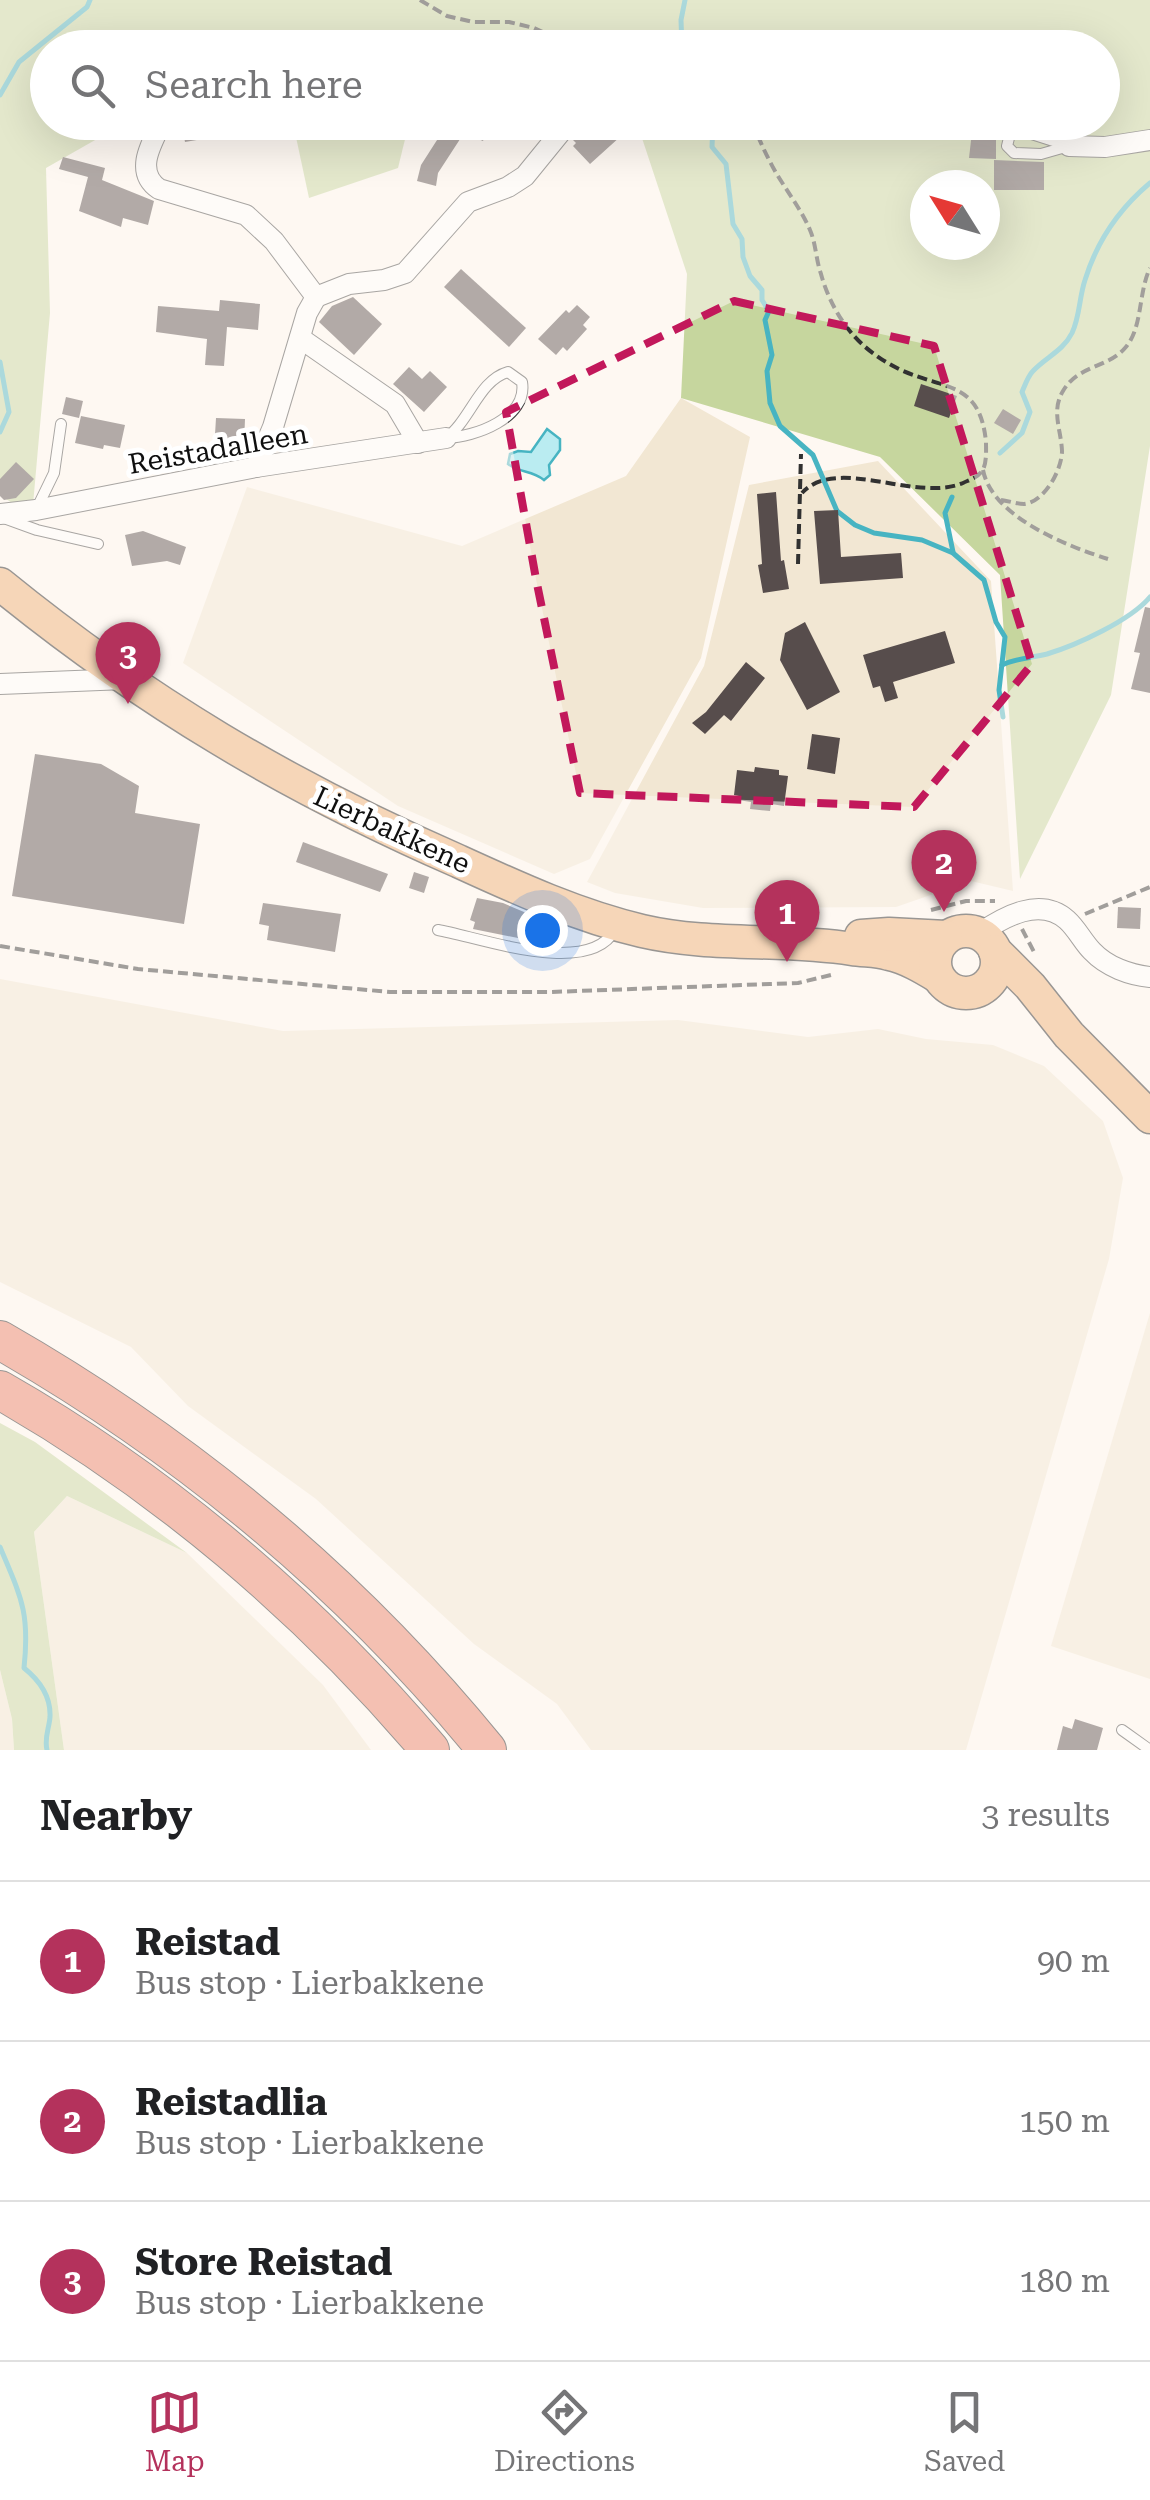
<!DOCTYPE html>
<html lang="en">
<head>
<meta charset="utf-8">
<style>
	:root { --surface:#fff; --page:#f6f6f6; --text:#202124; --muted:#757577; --line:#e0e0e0; --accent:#b4325c }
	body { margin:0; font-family:"Roboto Serif",serif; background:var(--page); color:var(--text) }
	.compass { position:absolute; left:910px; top:170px; width:90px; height:90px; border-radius:50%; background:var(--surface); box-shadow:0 10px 40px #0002; rotate:307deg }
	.you { position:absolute; left:542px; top:930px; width:35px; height:35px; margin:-25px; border:8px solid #fff; border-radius:50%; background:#1a73e8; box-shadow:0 0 0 15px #1a73e833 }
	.badge { display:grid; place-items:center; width:65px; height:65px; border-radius:50%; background:var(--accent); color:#fff; font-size:32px; font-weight:700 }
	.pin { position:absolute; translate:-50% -82px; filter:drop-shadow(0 2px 5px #0008) }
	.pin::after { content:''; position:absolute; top:52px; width:35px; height:30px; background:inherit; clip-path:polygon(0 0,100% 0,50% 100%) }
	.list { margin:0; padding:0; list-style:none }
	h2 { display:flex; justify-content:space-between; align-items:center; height:130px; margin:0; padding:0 40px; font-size:42px }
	h2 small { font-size:32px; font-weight:400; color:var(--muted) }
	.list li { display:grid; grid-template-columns:65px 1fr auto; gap:30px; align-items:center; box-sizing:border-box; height:160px; padding:0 40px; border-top:2px solid var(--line) }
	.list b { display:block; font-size:38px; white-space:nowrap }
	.list p { margin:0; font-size:32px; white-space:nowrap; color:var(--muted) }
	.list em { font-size:32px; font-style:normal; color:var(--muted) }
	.icon { flex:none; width:55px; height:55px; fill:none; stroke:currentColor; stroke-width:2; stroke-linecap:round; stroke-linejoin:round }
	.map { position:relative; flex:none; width:1150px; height:1750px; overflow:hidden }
	.search { position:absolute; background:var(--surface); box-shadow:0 10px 40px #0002; left:30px; right:30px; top:30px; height:110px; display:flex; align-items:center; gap:25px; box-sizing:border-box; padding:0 35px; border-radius:55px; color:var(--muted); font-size:38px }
	.sheet { height:610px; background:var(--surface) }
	nav { display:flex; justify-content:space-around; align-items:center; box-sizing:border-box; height:140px; border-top:2px solid var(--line); background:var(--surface); font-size:28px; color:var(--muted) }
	nav a { display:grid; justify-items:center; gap:5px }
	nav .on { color:var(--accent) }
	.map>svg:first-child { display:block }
</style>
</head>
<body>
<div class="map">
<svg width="1150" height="1750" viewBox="0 0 1150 1750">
	<rect width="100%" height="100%" fill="#fef8f2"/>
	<g fill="#f2e7d3">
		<path d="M681,398L750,437L701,658L590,859L554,874L398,806L183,663L247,487L462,546L626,476Z"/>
		<path d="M878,461L991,581L1013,891L971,881L896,907L703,908L615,893L587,882L704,666L749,485Z"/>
		<path d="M0,979L283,1031L678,1020L808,1037L878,1029L926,1039L993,1045L1044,1066L1103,1121L1123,1178L1109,1259L966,1750H591L557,1704L474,1644L316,1499L188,1406L131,1347L0,1282Z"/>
		<path d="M1150,1313V1679L1051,1646Z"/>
		<path d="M67,1496L187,1553L323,1685L371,1750H64L34,1532Z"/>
		<path d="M0,1670L12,1719L14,1750H0Z"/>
	</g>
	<g fill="#c6d69e" fill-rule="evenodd">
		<path d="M0,0H1150V446L1111,695L1020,879L1000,575L880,457L681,398L687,274L637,123L1102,122V48H480L431,35L427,48L276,47L273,37L255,48H48V122L125,123L46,168L50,313L32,516L0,495ZM925,185H985V245H925Z"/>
		<path d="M293,123V122L409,123L398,168L309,198Z"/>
		<path d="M0,1423L35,1442L187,1553L67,1496L34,1532L64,1750H14L12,1719L0,1670Z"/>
	</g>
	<path fill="#baecf1" stroke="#47b4c2" stroke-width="2.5" d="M547,429L560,439V450L549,465L550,475L544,480C532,470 519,473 508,464L510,454L518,451L531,452Z"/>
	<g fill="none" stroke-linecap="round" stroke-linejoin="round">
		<g stroke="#47b4c2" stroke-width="5">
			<path d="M682,48L681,20L685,0"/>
			<path d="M0,95L19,62L87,7L90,0"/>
			<path d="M713,122L712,147L726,164L733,224L742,239L743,257L750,276L762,290V300L769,311L765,320L772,355L767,371L770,403L780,426L813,455L837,511L855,525L874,533L922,540L953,553L984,580L996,622L1005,637L999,690L1003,717"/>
			<path d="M0,362L9,412L0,432"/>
			<path d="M1000,453L1022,433L1030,412L1022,392C1025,385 1028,376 1033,371C1046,357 1063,351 1072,333C1080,316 1079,298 1085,280C1097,241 1119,209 1150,183"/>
			<path d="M952,497L945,513L953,552"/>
			<path d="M1002,665C1017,658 1031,658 1047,654C1077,645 1131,620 1150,597"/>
			<path d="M0,1547C21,1597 30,1612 24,1668C39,1680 51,1697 50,1717C49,1729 44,1738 47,1750"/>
		</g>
	</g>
	<g fill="#574d4c">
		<path d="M181,122H264L265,129L256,131L257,135L231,140V136H220L185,142Z"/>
		<path d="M438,122H490L483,141L464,133L438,173L436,186L417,181L421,165L446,126Z"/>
		<path d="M578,122H610L621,136L590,164L573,146L576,143L572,139V127Z"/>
		<path d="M973,123H996V159L969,158Z"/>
		<path d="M63,157L105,168L102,180L154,201L148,225L123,218L121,227L79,211L88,177L59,169Z"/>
		<path d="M994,160L1044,162V190H994Z"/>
		<path d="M461,269L526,328L509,347L444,287Z"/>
		<path d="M353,297L382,324L354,355L319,322L332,306Z"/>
		<path d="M220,300L260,304L258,330L227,327L224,366L205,365L207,339L156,332L158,306L219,311Z"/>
		<path d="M577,305L590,317L583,325L587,329L567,351L563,347L556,355L538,339L566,310L569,313Z"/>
		<path d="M409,367L422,379L430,371L447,387L424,412L393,384Z"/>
		<path d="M921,384L957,396L949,418L914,406Z"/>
		<path d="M66,397L83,401L79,418L62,414Z"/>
		<path d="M1003,409L1021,420L1013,434L994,423Z"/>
		<path d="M81,416L125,425L120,448L104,445L103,449L75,443Z"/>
		<path d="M216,418L245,419L244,445L235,444V452L214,451Z"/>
		<path d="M16,462L34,479L16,498L4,500L0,496V479Z"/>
		<path d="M776,492L781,561L784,560L789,589L763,593L758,565L762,564L757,494Z"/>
		<path d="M838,510L841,557L901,553L903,578L820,584L814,511Z"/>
		<path d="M143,531L186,547L180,565L167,561L132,566L125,535Z"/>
		<path d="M1145,607L1150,608V693L1131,689L1140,653L1134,652Z"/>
		<path d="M805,622L840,692L807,710L780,660L785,633Z"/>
		<path d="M945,631L955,663L893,682L898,698L885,702L880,686L873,688L863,655Z"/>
		<path d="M746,662L765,678L731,721L724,715L705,734L692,723L706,712Z"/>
		<path d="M812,734L840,738L835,774L807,769Z"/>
		<path d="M35,754L101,764L139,786L135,813L200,824L184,924L12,896Z"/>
		<path d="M755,767L779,770V775L788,776L784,806L771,804L770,811L750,809L751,802L738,800L739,796L734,795L737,770L754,772Z"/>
		<path d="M303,842L388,874L380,892L296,862Z"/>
		<path d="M414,872L429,877L424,893L409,888Z"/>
		<path d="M477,898L503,903L550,923L543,943L473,929L475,922L470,920Z"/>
		<path d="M263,903L341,914L335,952L267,940L269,926L259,924Z"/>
		<path d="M1118,907L1141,908L1140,929L1117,928Z"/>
		<path d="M1075,1719L1103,1728L1097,1750H1057L1063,1726L1072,1729Z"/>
	</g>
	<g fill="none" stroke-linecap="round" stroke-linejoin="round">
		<defs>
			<g id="service">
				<path d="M1019,130L1069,146L1041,154L1014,153L1007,146L1010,134Z"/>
				<path d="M508,372L522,382C528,418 475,437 446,438C470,421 479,380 508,372Z"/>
				<path d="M36,510L54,473L61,424"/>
				<path d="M1,517L37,530L98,544"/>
				<path d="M438,930C479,937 588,978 615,930"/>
				<path d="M1122,1730L1150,1750"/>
			</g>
			<g id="minor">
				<path d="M162,122C151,144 134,172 159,189L246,215L274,241L316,297L307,313L273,427L256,467"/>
				<path d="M1069,146L1105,147L1150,140"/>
				<path d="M316,297L349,284L384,280L405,273L468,202L508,187L525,176L560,133"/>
				<path d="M300,338L395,404L418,443"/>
				<path d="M0,514L36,510L256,467L446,438"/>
				<path d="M0,684L125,679"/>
				<path d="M980,933C1004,917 1040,896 1067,920C1077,929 1083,942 1092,951C1107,967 1130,975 1150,977"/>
			</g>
			<g id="primary">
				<path d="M0,584C145,702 287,786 458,861C517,888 578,916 642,931C711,947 782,938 852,949C864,951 877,950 889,954C907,958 922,967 937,976"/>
				<circle cx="966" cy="962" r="31"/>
				<path d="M861,936L889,934L946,937"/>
				<path d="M995,951L1030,986L1069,1035L1150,1117"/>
			</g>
			<g id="motorway">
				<path d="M0,1340C187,1447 351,1583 487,1750"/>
				<path d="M0,1390C163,1483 309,1607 430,1750"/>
			</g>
		</defs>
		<use href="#service" stroke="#424242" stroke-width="12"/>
		<use href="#minor" stroke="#424242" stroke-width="22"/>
		<use href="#primary" stroke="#202020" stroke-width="35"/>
		<use href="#motorway" stroke="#202020" stroke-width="40"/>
		<g stroke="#313131" stroke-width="4" stroke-dasharray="10 5" stroke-linecap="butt">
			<path d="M420,0L447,16L473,22H509L534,28L578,48"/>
			<path d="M752,122C759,139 766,155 775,171C786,190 801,209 810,230C816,244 816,260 821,274C828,300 843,327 863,345C874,355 888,364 901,370C945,390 980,381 986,442C986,450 987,464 982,471C977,478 969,480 963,483C915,503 837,455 802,493"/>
			<path d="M983,470C992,517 1067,546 1108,559"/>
			<path d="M1001,500C1009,501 1017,504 1024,504C1045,502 1062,469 1062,451C1061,429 1051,411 1063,391C1078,365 1108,368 1125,348C1143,328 1138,293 1150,268"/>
			<path d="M798,564L801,454"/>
			<path d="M931,910L966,901H995"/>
			<path d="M1085,914L1150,887"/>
			<path d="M1022,929L1034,952"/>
			<path d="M0,946L138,969L390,992H550L770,984L798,983L835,974"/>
		</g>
		<use href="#service" stroke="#fff" stroke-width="10"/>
		<use href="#minor" stroke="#fff" stroke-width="20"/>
		<use href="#primary" stroke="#edad72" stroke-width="32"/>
		<use href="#motorway" stroke="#e87c65" stroke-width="38"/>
	</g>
	<path d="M0 0H1150V1750H0ZM734,301L934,346L1032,664L914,807L580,793L536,579L506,412Z" fill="#fef8f2" fill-opacity=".55" fill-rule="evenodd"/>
	<path fill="none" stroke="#c2185b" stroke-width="8" stroke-dasharray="20 12" stroke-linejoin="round" d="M734,301L934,346L1032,664L914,807L580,793L536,579L506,412Z"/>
	<g text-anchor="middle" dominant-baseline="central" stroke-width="10" stroke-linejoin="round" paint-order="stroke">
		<g font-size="28" fill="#0f0f0f" stroke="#fff">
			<text transform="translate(218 449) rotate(-10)">Reistadalleen</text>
			<text transform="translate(392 830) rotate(25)">Lierbakkene</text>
		</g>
	</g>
</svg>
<svg class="compass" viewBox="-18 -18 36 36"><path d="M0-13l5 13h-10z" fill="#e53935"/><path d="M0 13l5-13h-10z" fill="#757577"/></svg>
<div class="you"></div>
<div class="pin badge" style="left:787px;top:962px">1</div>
<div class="pin badge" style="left:944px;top:912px">2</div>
<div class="pin badge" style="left:128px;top:704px">3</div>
<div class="search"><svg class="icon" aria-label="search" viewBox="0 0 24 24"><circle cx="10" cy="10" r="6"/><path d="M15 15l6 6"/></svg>Search here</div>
</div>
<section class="sheet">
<h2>Nearby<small>3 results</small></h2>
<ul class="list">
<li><span class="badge">1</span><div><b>Reistad</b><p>Bus stop · Lierbakkene</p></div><em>90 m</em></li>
<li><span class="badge">2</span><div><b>Reistadlia</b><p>Bus stop · Lierbakkene</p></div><em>150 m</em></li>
<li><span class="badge">3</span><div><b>Store Reistad</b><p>Bus stop · Lierbakkene</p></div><em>180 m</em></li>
</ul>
</section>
<nav>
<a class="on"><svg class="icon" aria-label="map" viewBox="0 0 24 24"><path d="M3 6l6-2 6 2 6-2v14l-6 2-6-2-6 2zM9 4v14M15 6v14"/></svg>Map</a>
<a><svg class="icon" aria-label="directions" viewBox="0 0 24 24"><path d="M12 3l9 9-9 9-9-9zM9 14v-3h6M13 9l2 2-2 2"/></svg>Directions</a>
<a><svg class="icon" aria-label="saved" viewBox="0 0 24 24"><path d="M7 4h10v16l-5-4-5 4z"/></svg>Saved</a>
</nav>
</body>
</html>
